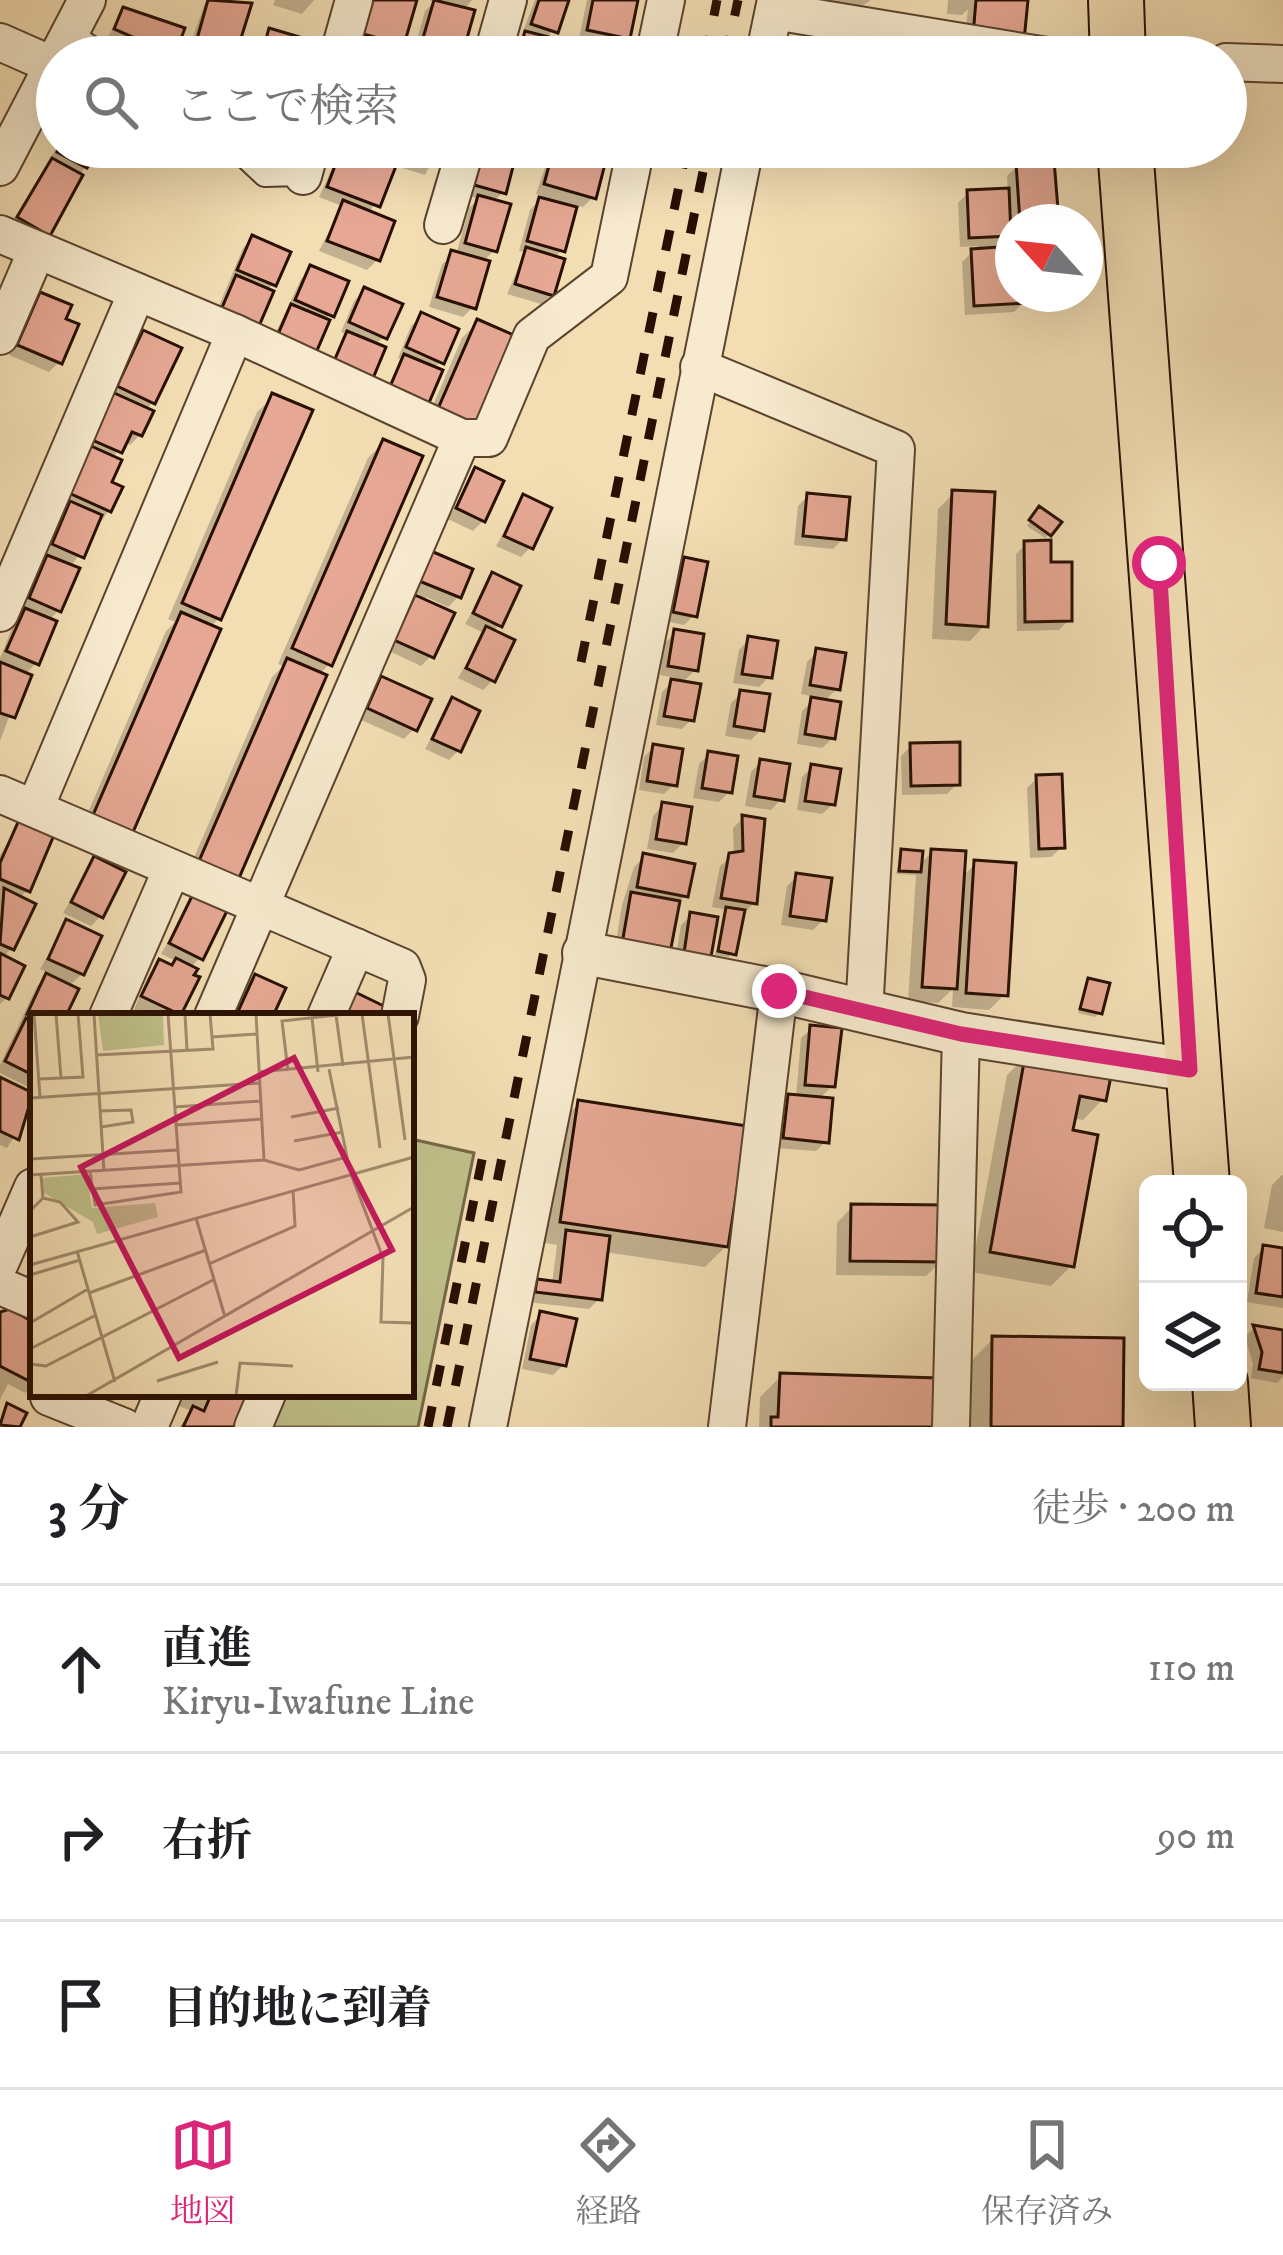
<!DOCTYPE html>
<html lang="ja">
<head>
<meta charset="utf-8">
<style>
	:root { --surface:#fff; --page:#f2f2f2; --text:#202124; --muted:#757577; --line:#e0e0e0; --accent:#db2777 }
	body { margin:0; font-family:"IM FELL DW Pica","Noto Serif JP",serif; background:var(--page); color:var(--text) }
	.controls { position:absolute; right:36px; bottom:36px; display:grid; overflow:hidden; border-radius:18px; box-shadow:0 12px 48px #0002 }
	.controls button { width:108px; height:108px; display:grid; place-items:center; padding:0; border:0; border-bottom:3px solid var(--line); background:var(--surface); color:var(--text); font:60px sans-serif }
	.compass { position:absolute; left:995px; top:204px; width:108px; height:108px; border-radius:50%; background:var(--surface); box-shadow:0 12px 48px #0002; rotate:297deg }
	.stop { position:absolute; width:36px; height:36px; margin:-27px; border:9px solid #db2777; border-radius:50%; background:#fff }
	.stop.end { background:#db2777; border-color:#fff; box-shadow:0 3px 12px #0008 }
	.list { margin:0; padding:0; list-style:none }
	h2 { display:flex; justify-content:space-between; align-items:center; height:156px; margin:0; padding:0 48px; font-size:51px }
	h2 small { font-size:39px; font-weight:400; color:var(--muted) }
	.list li { display:grid; grid-template-columns:78px 1fr auto; gap:36px; align-items:center; box-sizing:border-box; height:168px; padding:0 48px; border-top:3px solid var(--line) }
	.list b { display:block; font-size:45px; white-space:nowrap }
	.list p { margin:0; font-size:39px; white-space:nowrap; color:var(--muted) }
	.list em { font-size:39px; font-style:normal; color:var(--muted) }
	.icon { flex:none; width:66px; height:66px; fill:none; stroke:currentColor; stroke-width:2; stroke-linecap:round; stroke-linejoin:round }
	.map { position:relative; flex:none; width:1283px; height:1427px; overflow:hidden }
	.search { position:absolute; background:var(--surface); box-shadow:0 12px 48px #0002; left:36px; right:36px; top:36px; height:132px; display:flex; align-items:center; gap:30px; box-sizing:border-box; padding:0 42px; border-radius:66px; color:var(--muted); font-size:45px }
	.sheet { height:660px; background:var(--surface) }
	nav { display:flex; justify-content:space-around; align-items:center; box-sizing:border-box; height:168px; border-top:3px solid var(--line); background:var(--surface); font-size:33px; color:var(--muted) }
	nav a { display:grid; justify-items:center; gap:6px }
	nav .on { color:var(--accent) }
	.map>svg:first-child { display:block }
</style>
</head>
<body>
<div class="map">
<svg width="1283" height="1427" viewBox="0 0 1283 1427">
	<rect width="100%" height="100%" fill="#f3deb4"/>
	<filter id="stains"><feTurbulence type="fractalNoise" baseFrequency=".00167" numOctaves="4"/><feColorMatrix values="0 0 0 0 .2 0 0 0 0 .09 0 0 0 0 .02 0 0 0 .5 -.17"/></filter>
	<radialGradient id="worn" r=".72"><stop offset=".6" stop-color="#630" stop-opacity="0"/><stop offset="1" stop-color="#630" stop-opacity=".3"/></radialGradient>
	<path fill="#bfc08a" stroke="#746846" stroke-width="3" d="M411,1139L474,1153L418,1427H272L286,1394H411Z"/>
	<g fill="#0003" fill-rule="evenodd">
		<path d="M206,0L248,5L234,49L226,57H186L193,50L189,48Z"/>
		<path d="M275,0H314L302,14L273,5Z"/>
		<path d="M368,0H411L401,44L393,52L400,57H353L363,46L355,43Z"/>
		<path d="M430,0H472L464,10L457,57L413,54L425,11L433,3Z"/>
		<path d="M535,0H566L547,40L549,57H513Z"/>
		<path d="M587,0H635L627,37L617,47L579,39Z"/>
		<path d="M801,0H871L849,14Z"/>
		<path d="M948,0H1025L964,45L968,9L962,15L947,14Z"/>
		<path d="M124,10L181,30L171,57H123L127,49L106,40Z"/>
		<path d="M270,32L302,57H256Z"/>
		<path d="M585,47L612,54L611,57H575Z"/>
		<path d="M57,147H97L38,244L9,228Z"/>
		<path d="M229,147H267L258,156Z"/>
		<path d="M342,147H366L358,155L380,163L384,147H440L425,175L393,165L369,214L377,260L367,270L319,251L342,206L319,197Z"/>
		<path d="M486,147L514,154L503,192L493,202L494,251L482,262L473,307L463,317L429,307L442,264L456,255L469,208L479,199L466,195L476,157Z"/>
		<path d="M552,147H613L604,158L593,197L583,207L574,205L562,250L554,258L552,294L541,304L507,294L525,252L519,251L530,210L543,196L536,194Z"/>
		<path d="M1017,166L1056,222H1013V294H1024V302L1014,312L965,315L962,262L978,246L960,247L958,203L968,193L1008,191L1007,176ZM1011,232L1013,249L992,250Z"/>
		<path d="M253,238L274,285L213,320L243,248Z"/>
		<path d="M311,269L331,315L268,349L301,279Z"/>
		<path d="M364,291L385,337L324,376L347,335L341,332L354,301Z"/>
		<path d="M41,295L62,320L59,362L49,372L9,355Z"/>
		<path d="M421,316L442,362L381,399L402,360L398,358L411,326Z"/>
		<path d="M478,322L512,337L424,426L462,338Z"/>
		<path d="M144,333L153,402L145,411L140,435L130,445L124,442L112,459L109,510L70,568L59,610L48,621L36,663L25,675L0,741V658L15,621L26,611L21,609L38,569L49,557L44,555L69,507L61,503L82,449Z"/>
		<path d="M273,397L219,618L210,628L127,837L77,838L166,631L175,622L168,619L257,412Z"/>
		<path d="M384,442L329,664L319,675L218,899L183,883L272,677L283,666L278,664L368,458Z"/>
		<path d="M476,471L483,521L473,531L448,519Z"/>
		<path d="M954,493L985,625L970,641L932,639L938,509Z"/>
		<path d="M808,496L843,539L833,549L794,545L798,506Z"/>
		<path d="M524,498L531,547L521,557L496,546Z"/>
		<path d="M1035,514L1049,534L1045,538L1027,526Z"/>
		<path d="M1026,544L1048,565L1069,620L1059,630L1017,631L1016,554Z"/>
		<path d="M685,560L694,615L684,625L665,621L675,570Z"/>
		<path d="M422,565L458,597L448,607L426,597L431,656L421,666L387,650L406,609L420,595L411,591Z"/>
		<path d="M493,576L499,625L492,633L493,680L483,690L458,678L484,633L465,624Z"/>
		<path d="M675,633L695,670L681,684L692,719L682,729L656,725L662,692L676,678L660,675L665,643Z"/>
		<path d="M749,639L769,677L759,687L733,683L739,650Z"/>
		<path d="M817,652L837,689L823,702L833,738L822,748L797,744L802,711L816,697L801,694L807,662Z"/>
		<path d="M382,680L414,729L404,739L359,719Z"/>
		<path d="M741,693L761,730L751,740L725,736L731,703Z"/>
		<path d="M452,701L459,750L449,760L425,749Z"/>
		<path d="M911,746L957,784L947,794L902,795L901,756Z"/>
		<path d="M654,747L674,784L664,794L639,790L644,757Z"/>
		<path d="M709,754L729,792L719,802L693,798L699,764Z"/>
		<path d="M761,762L781,799L771,810L745,806L751,772Z"/>
		<path d="M812,767L833,804L822,814L797,810L802,777Z"/>
		<path d="M1037,778L1062,847L1051,857L1030,858L1027,788Z"/>
		<path d="M663,805L683,843L673,853L647,849L653,816Z"/>
		<path d="M743,818L754,903L744,913L729,957L715,955L728,910L712,907L720,866L734,855L733,828Z"/>
		<path d="M20,823L27,890L19,899L11,949L2,958L7,998L0,1004V855Z"/>
		<path d="M902,852L918,866L932,852L961,878L975,864L1005,994L989,1010L952,1007L953,989L938,1003L908,1001L916,875L896,874Z"/>
		<path d="M644,857L686,895L614,954L622,905L634,867Z"/>
		<path d="M95,860L101,916L91,926L63,913Z"/>
		<path d="M797,876L823,920L813,930L781,925L787,886Z"/>
		<path d="M194,897L200,958L190,968L179,1014L131,1016L150,973L160,963L170,968L176,961L161,954Z"/>
		<path d="M691,915L708,956L675,962L681,925Z"/>
		<path d="M67,923L82,974L68,987L75,990L63,1016H33V1082L28,1087L0,1073V1065L37,986L50,974L40,969Z"/>
		<path d="M255,977L270,1016H232L245,987Z"/>
		<path d="M1089,981L1099,1013L1095,1017L1078,1013Z"/>
		<path d="M812,1028L832,1086L818,1100L826,1141L816,1151L775,1148L779,1107L796,1098L801,1038Z"/>
		<path d="M1028,1054L1103,1099L1083,1120L1072,1118L1071,1266L1051,1286L971,1272L1007,1075Z"/>
		<path d="M0,1081L25,1120L7,1148L0,1145Z"/>
		<path d="M579,1103L726,1246L705,1267L605,1252L599,1299L589,1309L527,1302L538,1282L552,1284L557,1245L540,1242L559,1124Z"/>
		<path d="M1282,1175H1283V1232L1264,1228L1272,1185Z"/>
		<path d="M852,1207L942,1261L926,1276L836,1275L837,1223Z"/>
		<path d="M33,1222V1254L20,1248Z"/>
		<path d="M1264,1248L1283,1251V1308L1247,1302L1254,1258Z"/>
		<path d="M541,1315L563,1365L553,1375L522,1369L531,1325Z"/>
		<path d="M0,1316L33,1325V1384L25,1393L8,1384L0,1400Z"/>
		<path d="M1254,1328L1283,1333V1377L1277,1383L1251,1378L1253,1364L1245,1337Z"/>
		<path d="M993,1339L1120,1427H971L972,1360Z"/>
		<path d="M781,1376L933,1427H759L760,1397Z"/>
		<path d="M61,1394H117L111,1406Z"/>
		<path d="M176,1394H230L243,1400L231,1427H180L191,1411L172,1403Z"/>
	</g>
	<g fill="#e6a894" stroke="#280f02" stroke-width="3">
		<path d="M208,0L252,3L237,51L197,39Z"/>
		<path d="M373,0H417L404,45L363,34Z"/>
		<path d="M434,0L475,10L462,56L421,45Z"/>
		<path d="M539,0H569L558,33L531,24Z"/>
		<path d="M593,0H638L630,39L587,30Z"/>
		<path d="M976,0H1028L1024,41L973,36Z"/>
		<path d="M123,7L185,28L174,57L127,55L135,38L114,29Z"/>
		<path d="M269,28L310,40L306,57H261Z"/>
		<path d="M525,31L557,39L553,57H518Z"/>
		<path d="M363,41L404,52L403,57H359Z"/>
		<path d="M59,147H101L87,168L57,152Z"/>
		<path d="M342,147L396,166L380,207L327,187Z"/>
		<path d="M389,147H443L438,166L388,151Z"/>
		<path d="M484,147L517,151L506,194L474,185Z"/>
		<path d="M554,147L607,156L596,199L544,184Z"/>
		<path d="M52,158L83,175L50,236L17,217Z"/>
		<path d="M1054,160L1059,222H1020L1016,163Z"/>
		<path d="M1009,188L1011,236L969,238L967,190Z"/>
		<path d="M478,195L511,204L497,252L465,243Z"/>
		<path d="M539,197L577,207L565,252L527,241Z"/>
		<path d="M343,200L395,221L380,261L327,241Z"/>
		<path d="M252,235L291,252L276,286L237,270Z"/>
		<path d="M1013,246V294H1027V303L974,306L971,249Z"/>
		<path d="M526,247L565,259L554,296L515,284Z"/>
		<path d="M451,250L490,261L476,309L437,297Z"/>
		<path d="M310,265L349,281L334,317L295,300Z"/>
		<path d="M236,275L274,291L259,326L221,310Z"/>
		<path d="M364,287L403,304L387,339L349,322Z"/>
		<path d="M40,292L72,305L66,319L79,324L62,364L17,345Z"/>
		<path d="M291,304L330,320L315,355L276,339Z"/>
		<path d="M421,312L459,329L444,364L406,347Z"/>
		<path d="M477,319L516,336L477,427L437,411Z"/>
		<path d="M143,330L182,348L155,404L117,386Z"/>
		<path d="M347,331L386,347L371,383L332,366Z"/>
		<path d="M404,354L443,370L428,405L389,389Z"/>
		<path d="M112,392L154,411L142,436L132,432L122,453L90,439Z"/>
		<path d="M272,393L313,410L221,620L182,603Z"/>
		<path d="M383,439L423,456L332,666L292,648Z"/>
		<path d="M91,446L122,460L112,482L123,487L111,512L69,493Z"/>
		<path d="M475,467L504,481L485,522L456,508Z"/>
		<path d="M952,490L995,492L988,627L946,624Z"/>
		<path d="M807,493L850,497L846,540L803,536Z"/>
		<path d="M523,494L552,508L533,549L504,536Z"/>
		<path d="M70,501L102,515L84,558L52,544Z"/>
		<path d="M1039,506L1062,522L1051,536L1029,520Z"/>
		<path d="M1051,540V562H1072V621L1025,622L1024,541Z"/>
		<path d="M431,551L473,569L461,598L419,581Z"/>
		<path d="M47,555L80,568L61,612L29,598Z"/>
		<path d="M684,557L708,562L697,617L673,612Z"/>
		<path d="M492,572L521,586L502,627L473,613Z"/>
		<path d="M415,595L455,613L434,658L394,640Z"/>
		<path d="M25,608L57,621L39,665L6,651Z"/>
		<path d="M181,612L221,629L130,839L90,822Z"/>
		<path d="M486,626L515,640L495,682L466,668Z"/>
		<path d="M674,629L704,634L698,671L668,666Z"/>
		<path d="M748,636L778,641L772,678L742,674Z"/>
		<path d="M816,648L846,653L840,690L810,685Z"/>
		<path d="M287,658L327,675L236,885L196,868Z"/>
		<path d="M0,662L32,675L15,718L0,713Z"/>
		<path d="M381,676L432,699L417,731L367,708Z"/>
		<path d="M671,679L701,684L694,721L664,716Z"/>
		<path d="M740,690L770,694L764,731L734,726Z"/>
		<path d="M452,697L480,711L461,752L432,739Z"/>
		<path d="M811,697L841,702L835,739L805,734Z"/>
		<path d="M960,742V785L911,786L910,743Z"/>
		<path d="M653,744L683,749L677,786L647,781Z"/>
		<path d="M708,751L738,756L732,793L702,788Z"/>
		<path d="M760,759L790,764L784,801L754,796Z"/>
		<path d="M811,764L841,769L835,805L805,801Z"/>
		<path d="M1062,774L1065,848L1039,849L1036,775Z"/>
		<path d="M662,802L692,807L686,844L656,839Z"/>
		<path d="M742,815L765,819L757,904L721,898L729,853L743,851Z"/>
		<path d="M19,820L54,835L30,892L0,879V863Z"/>
		<path d="M901,849L923,851L921,872L899,871Z"/>
		<path d="M931,849L966,851L957,989L922,987Z"/>
		<path d="M643,853L695,864L688,897L637,887Z"/>
		<path d="M94,856L126,872L103,918L71,902Z"/>
		<path d="M974,860L1016,863L1008,996L966,993Z"/>
		<path d="M796,873L832,878L826,921L790,916Z"/>
		<path d="M4,888L36,904L14,950L0,944Z"/>
		<path d="M631,892L680,901L670,953L622,944Z"/>
		<path d="M193,894L227,911L203,960L169,943Z"/>
		<path d="M726,907L745,910L736,955L718,951Z"/>
		<path d="M690,912L718,917L711,957L684,953Z"/>
		<path d="M66,919L102,936L84,975L48,959Z"/>
		<path d="M0,953L25,966L9,999L0,995Z"/>
		<path d="M176,958L198,969L194,975L200,977L181,1015L141,996L159,959L172,965Z"/>
		<path d="M46,973L79,989L66,1016L27,1014Z"/>
		<path d="M255,974L286,988L273,1016H236Z"/>
		<path d="M1088,978L1110,983L1102,1014L1080,1009Z"/>
		<path d="M355,992L396,1012L395,1016H345Z"/>
		<path d="M26,1018L33,1022V1075L5,1061Z"/>
		<path d="M810,1025L842,1028L835,1087L805,1085Z"/>
		<path d="M1026,1051L1113,1066L1106,1101L1080,1096L1073,1130L1098,1135L1074,1267L990,1252Z"/>
		<path d="M0,1077L33,1093L19,1140L0,1131Z"/>
		<path d="M788,1094L833,1098L829,1143L783,1138Z"/>
		<path d="M578,1100L747,1126L728,1247L560,1222Z"/>
		<path d="M851,1204L946,1205L945,1262L850,1261Z"/>
		<path d="M566,1230L610,1236L602,1300L535,1292L537,1279L560,1282Z"/>
		<path d="M1263,1245L1283,1248V1297L1256,1293Z"/>
		<path d="M10,1309L33,1322V1383L0,1366V1312Z"/>
		<path d="M540,1311L577,1319L566,1366L530,1359Z"/>
		<path d="M1253,1325L1283,1330V1373L1259,1369L1262,1352Z"/>
		<path d="M992,1336L1124,1338L1123,1427H991Z"/>
		<path d="M780,1373L938,1378L936,1427H771V1417H778Z"/>
		<path d="M203,1394L247,1398L234,1427H183L193,1406L204,1411L210,1397Z"/>
		<path d="M7,1403L27,1413L20,1427L0,1425Z"/>
	</g>
	<g fill="none" stroke-linecap="round" stroke-linejoin="round">
		<defs>
			<g id="service">
				<path d="M69,31L110,57"/>
				<path d="M232,147L264,177L303,176"/>
			</g>
			<g id="minor">
				<path d="M774,11L1053,57"/>
				<path d="M0,42L50,64"/>
				<path d="M338,57L354,0"/>
				<path d="M492,57L508,0"/>
				<path d="M654,57L666,0"/>
				<path d="M764,57L776,0"/>
				<path d="M1226,62L1283,64"/>
				<path d="M0,167L87,0"/>
				<path d="M303,176L311,147"/>
				<path d="M443,225L466,147"/>
				<path d="M0,234L235,333L462,438H489L532,336L609,277L636,147"/>
				<path d="M0,336L37,250"/>
				<path d="M699,367L896,449L864,1013"/>
				<path d="M0,613L137,292"/>
				<path d="M0,794L402,967L407,980L400,1016"/>
				<path d="M35,808L235,333"/>
				<path d="M108,1016L171,871"/>
				<path d="M213,1016L462,438"/>
				<path d="M326,1016L356,947"/>
				<path d="M0,1263L33,1187"/>
				<path d="M0,1286L33,1300"/>
				<path d="M49,1397L124,1427"/>
				<path d="M149,1427L163,1394"/>
				<path d="M253,1427L267,1394"/>
				<path d="M488,1427L745,147"/>
				<path d="M727,1427L779,991"/>
				<path d="M951,1427L961,1034"/>
			</g>
			<path id="tertiary" d="M584,953L779,991L961,1034L1190,1070"/>
			<g id="primary">
				<path d="M1116,0L1118,57"/>
				<path d="M1125,147L1202,1184"/>
				<path d="M1220,1382L1223,1427"/>
			</g>
		</defs>
		<use href="#service" stroke="#5b432e" stroke-width="22"/>
		<use href="#minor" stroke="#5b432e" stroke-width="40"/>
		<use href="#tertiary" stroke="#5b432e" stroke-width="46"/>
		<use href="#primary" stroke="#280f02" stroke-width="58"/>
		<use href="#service" stroke="#f7eace" stroke-width="18"/>
		<use href="#minor" stroke="#f7eace" stroke-width="36"/>
		<use href="#tertiary" stroke="#f7eace" stroke-width="42"/>
		<use href="#primary" stroke="#f3deb4" stroke-width="54"/>
		<g stroke="#280f02" stroke-width="9" stroke-dasharray="21 21" stroke-linecap="butt">
			<path d="M706,57L717,0"/>
			<path d="M726,57L738,0"/>
			<path d="M581,662L687,147"/>
			<path d="M428,1427L485,1145"/>
			<path d="M447,1427L708,147"/>
		</g>
	</g>
	<g fill="none" stroke-linecap="round" stroke-linejoin="round">
		<path stroke="#db2777" stroke-width="15" d="M779,991L961,1034L1190,1070L1159,563"/>
	</g>
	<g transform="translate(30 1013)">
		<rect width="384" height="384" fill="#f3deb4"/>
		<path d="M68,1H133L134,32L73,38ZM57,161L62,195L125,190L128,204L67,221L63,209L14,180L13,165Z" fill="#bfc08a"/>
		<path fill="none" stroke="#a28b6d" stroke-width="3" d="M4,1L10,84M26,1L31,65M64,1L74,158M155,1L157,37M226,1L234,147M332,1L350,135M358,1L375,127M306,2L313,53M282,5L288,59M182,24L227,21M66,42L183,36L180,1M258,58L252,8L316,1M229,59L384,44M9,66L53,64L48,1M0,85L230,70M145,94L231,88M69,98L101,97L103,109L71,114M261,104L309,95M146,112L232,106M264,128L313,119M0,146L147,137M60,159L65,192L151,179L138,1M321,161L353,245L351,309L384,310M0,162L234,147L269,157L317,144L299,56M61,176L150,170M0,198L13,185L11,162M166,205L195,304M0,224L48,209L30,189L13,185M47,238L85,369M179,251L265,213L263,177M0,252L384,144M0,262L50,247M59,280L176,237M0,310L58,276M0,336L66,302M0,351L16,353L183,267M127,368L188,349M56,383L384,194M206,383L210,350L263,353"/>
		<path fill="#c2185b" fill-opacity="0.15" stroke="#c2185b" stroke-width="6" d="M264,45L362,237L149,345L51,154Z"/>
		<rect width="384" height="384" fill="none" stroke="#280f02" stroke-width="6"/>
	</g>
	<rect width="100%" height="100%" filter="url(#stains)"/>
	<rect width="100%" height="100%" fill="url(#worn)"/>
</svg>
<div class="controls">
<button><svg class="icon" aria-label="locate" viewBox="0 0 24 24"><circle cx="12" cy="12" r="6"/><path d="M12 2v4M12 18v4M2 12h4M18 12h4"/></svg></button>
<button><svg class="icon" aria-label="layers" viewBox="0 0 24 24"><path d="M12 4l9 5-9 5-9-5zM3 14l9 5 9-5"/></svg></button>
</div>
<svg class="compass" viewBox="-18 -18 36 36"><path d="M0-13l5 13h-10z" fill="#e53935"/><path d="M0 13l5-13h-10z" fill="#757577"/></svg>
<div class="stop" style="left:1159px;top:563px"></div>
<div class="stop end" style="left:779px;top:991px"></div>
<div class="search"><svg class="icon" aria-label="search" viewBox="0 0 24 24"><circle cx="10" cy="10" r="6"/><path d="M15 15l6 6"/></svg>ここで検索</div>
</div>
<section class="sheet">
<h2>3 分<small>徒歩 · 200 m</small></h2>
<ul class="list">
<li><svg class="icon" aria-label="ahead" viewBox="0 0 24 24"><path d="M12 20V5M6 11l6-6 6 6"/></svg><div><b>直進</b><p>Kiryu-Iwafune Line</p></div><em>110 m</em></li>
<li><svg class="icon" aria-label="right" viewBox="0 0 24 24"><path d="M7 20v-9h11M14 6l5 5-5 5"/></svg><div><b>右折</b></div><em>90 m</em></li>
<li><svg class="icon" aria-label="arrive" viewBox="0 0 24 24"><path d="M6 21V4h12l-3 4 3 4H6"/></svg><div><b>目的地に到着</b></div></li>
</ul>
</section>
<nav>
<a class="on"><svg class="icon" aria-label="map" viewBox="0 0 24 24"><path d="M3 6l6-2 6 2 6-2v14l-6 2-6-2-6 2zM9 4v14M15 6v14"/></svg>地図</a>
<a><svg class="icon" aria-label="directions" viewBox="0 0 24 24"><path d="M12 3l9 9-9 9-9-9zM9 14v-3h6M13 9l2 2-2 2"/></svg>経路</a>
<a><svg class="icon" aria-label="saved" viewBox="0 0 24 24"><path d="M7 4h10v16l-5-4-5 4z"/></svg>保存済み</a>
</nav>
</body>
</html>
